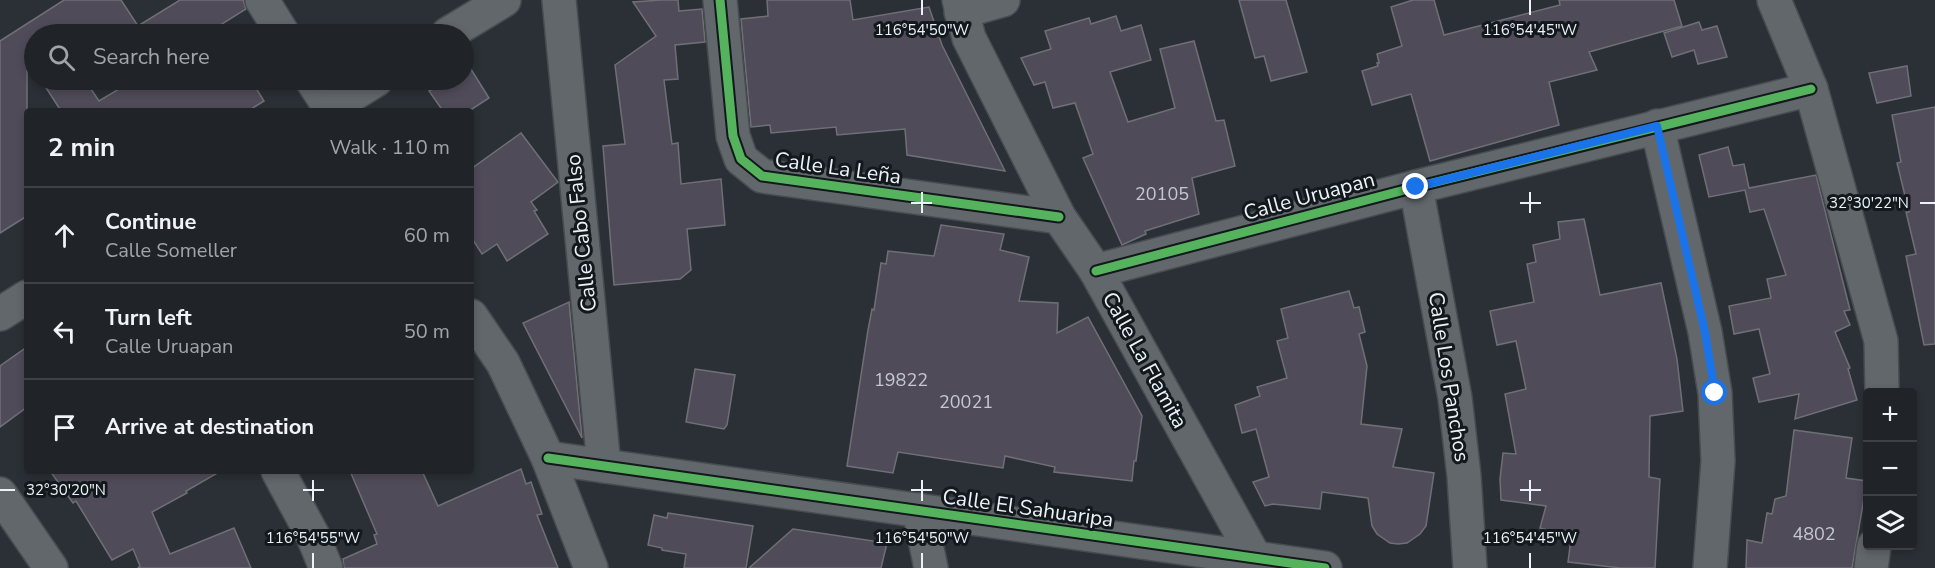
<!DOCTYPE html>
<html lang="en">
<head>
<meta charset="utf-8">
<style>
	:root { --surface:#202428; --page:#282c30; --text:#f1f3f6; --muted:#a2a4a8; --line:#3d4145 }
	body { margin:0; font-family:"Nunito Sans",sans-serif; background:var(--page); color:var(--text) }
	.controls { position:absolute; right:18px; bottom:18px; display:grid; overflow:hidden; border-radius:6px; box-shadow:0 3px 9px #0003 }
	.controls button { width:54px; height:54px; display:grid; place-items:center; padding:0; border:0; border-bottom:2px solid var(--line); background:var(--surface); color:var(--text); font:30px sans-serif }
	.stop { position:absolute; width:18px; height:18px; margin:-14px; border:4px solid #1a73e8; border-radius:50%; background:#fff }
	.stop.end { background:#1a73e8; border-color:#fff; box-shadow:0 2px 6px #0008 }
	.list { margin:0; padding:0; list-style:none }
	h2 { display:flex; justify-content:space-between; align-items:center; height:78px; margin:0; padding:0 24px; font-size:26px }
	h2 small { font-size:20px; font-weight:400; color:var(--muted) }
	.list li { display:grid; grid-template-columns:39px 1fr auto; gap:18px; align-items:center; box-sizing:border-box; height:96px; padding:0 24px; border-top:2px solid var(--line) }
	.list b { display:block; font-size:22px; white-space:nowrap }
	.list p { margin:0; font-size:20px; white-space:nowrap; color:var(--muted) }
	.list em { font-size:20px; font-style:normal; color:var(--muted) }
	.icon { flex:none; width:33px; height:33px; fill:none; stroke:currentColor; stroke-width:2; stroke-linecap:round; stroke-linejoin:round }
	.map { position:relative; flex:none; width:1935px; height:568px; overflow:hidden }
	.search { position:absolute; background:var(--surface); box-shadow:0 3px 9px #0003; left:24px; top:24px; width:450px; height:66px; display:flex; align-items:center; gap:15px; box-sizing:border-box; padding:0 21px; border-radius:33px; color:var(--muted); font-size:22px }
	.panel { position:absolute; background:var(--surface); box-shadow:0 3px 9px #0003; left:24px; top:108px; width:450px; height:366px; border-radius:6px }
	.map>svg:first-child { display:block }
</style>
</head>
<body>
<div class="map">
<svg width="1935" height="568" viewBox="0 0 1935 568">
	<rect width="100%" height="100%" fill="#2a3035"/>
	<g fill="#504b59" stroke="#6f7075" stroke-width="1.5">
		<path d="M64,0H121L138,26L180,0H243L246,9L206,34H34V70L27,58V216L0,233V41Z"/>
		<path d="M661,0H678L679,11L702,9L705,42L675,45L678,79L664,80L672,144L678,143L681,184L721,179L725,225L687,229L691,270L680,279L614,285L603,146L625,144L615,65L656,36L633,2Z"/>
		<path d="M767,0H850L853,20L929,7L942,45L1005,171L907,155L905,129L837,135L836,127L771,133L770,125L751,127L741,19L768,16Z"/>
		<path d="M1239,0H1286L1307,72L1271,81L1264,56L1255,58Z"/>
		<path d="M1413,0H1434L1444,35L1560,5L1559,0H1674L1682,26L1589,52L1597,70L1549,82L1559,125L1430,161L1411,94L1372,105L1362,71L1378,66L1377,63H1379L1377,54L1402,46L1391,7Z"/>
		<path d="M1116,16L1121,31L1141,25L1151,60L1110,72L1128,122L1175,108L1160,49L1194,41L1216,121L1224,120L1235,166L1192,178L1199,214L1145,231L1146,234L1122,245L1083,158L1093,154L1075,103L1053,108L1045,82L1034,85L1021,58L1051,49L1045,31L1089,18L1091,24Z"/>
		<path d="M1699,22L1702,30L1717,26L1727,57L1698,64L1694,50L1672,57L1664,33Z"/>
		<path d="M469,66L489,98L469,111H443L429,91L447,80H464V69Z"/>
		<path d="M1907,66L1911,96L1877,103L1869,73Z"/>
		<path d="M41,80H85L99,101L134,80H251L264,101L248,111H61Z"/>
		<path d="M1935,107V344L1924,345L1906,256L1916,254L1906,212H1909L1897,163L1901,162L1892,115Z"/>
		<path d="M521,133L558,182L531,202L537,210L534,211L548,234L507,261L497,244L482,254L471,237V169Z"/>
		<path d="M1728,147L1733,166L1744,164L1749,188L1816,175L1850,310L1844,311L1850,325L1835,332L1850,368L1848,369L1857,400L1795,419L1799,394L1759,402L1753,378L1770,374L1759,329L1734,334L1729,306L1771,298L1767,279L1786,275L1764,209L1750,212L1745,190L1709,197L1699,155Z"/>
		<path d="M1584,219L1600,295L1661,283L1677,359L1683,411L1650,416L1649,477L1660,479L1655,568H1621L1568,562L1571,539L1553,537L1554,532L1540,528L1546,506L1501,500L1500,479L1503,453L1516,454L1505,394L1526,389L1516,341L1497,345L1490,311L1534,302L1527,264L1536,262L1533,245L1560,239L1558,222Z"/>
		<path d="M941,225L1004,234L1000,250L1029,257L1019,301L1058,303L1057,333L1088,317L1142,416L1136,461H1134L1132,481L1054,472L1055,467L1005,456L1003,468L898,452L893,473L847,466L868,330L872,309L874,310L881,263L886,264L888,251L934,256Z"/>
		<path d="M1349,291L1354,308L1359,307L1365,332L1359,334L1367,366L1361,424L1402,429L1393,467L1434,473L1426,526L1420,534L1407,543L1398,544L1390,543L1377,534L1372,526L1368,498L1322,492L1320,509L1273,504L1265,506L1253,482L1269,477L1256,429L1242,433L1235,405L1260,396L1257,387L1287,378L1277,341L1288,338L1281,309Z"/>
		<path d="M569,302L582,438L523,323Z"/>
		<path d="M27,347V407L0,427V366Z"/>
		<path d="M695,369L735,375L727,425L724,429L686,422Z"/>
		<path d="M1794,430L1852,438L1846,478L1867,481L1852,568H1746L1747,540L1762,543L1767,513L1772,514L1775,499L1786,496Z"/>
		<path d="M521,469L526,484L531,482L542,514L537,515L558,568H344L343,559L377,544L374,535L377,534L350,471H422L438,506Z"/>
		<path d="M50,471H221L186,491L187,493L152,512L170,554L234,528L251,568H138L140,566L133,549L112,560L76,501L73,503Z"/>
		<path d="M668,513L753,526L746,568H684L686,554L662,550V548L648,545L654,515L667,518Z"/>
		<path d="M793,529L887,543L881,568H749Z"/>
	</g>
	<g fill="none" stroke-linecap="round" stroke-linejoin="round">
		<defs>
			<g id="minor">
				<path d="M262,0L283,34"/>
				<path d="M559,0L604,466"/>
				<path d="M720,0L733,136L741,159L762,176L1059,217"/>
				<path d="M959,0L969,38L1059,217L1096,271L1255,558"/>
				<path d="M1774,0L1811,89L1881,341L1882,392"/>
				<path d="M961,12L1003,0"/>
				<path d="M448,34L504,0"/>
				<path d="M312,80L332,111"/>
				<path d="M326,111L376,80"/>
				<path d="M1657,126L1705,332L1715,393L1718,461L1710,568"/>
				<path d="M1416,187L1455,398L1464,476L1470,568"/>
				<path d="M1096,271L1416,187L1811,89"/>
				<path d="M0,314L27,297"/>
				<path d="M471,316L503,363L548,458L591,568"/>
				<path d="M548,458L1325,568"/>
				<path d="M278,471L313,536L326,568"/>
				<path d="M0,494L51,568"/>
				<path d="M919,510L931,568"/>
				<path d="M1871,568L1874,546"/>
			</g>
		</defs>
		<use href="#minor" stroke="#474c51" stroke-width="36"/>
		<use href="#minor" stroke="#61676b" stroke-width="33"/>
		<defs>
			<g id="cycleway">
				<path d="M720,0L733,136L741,159L762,176L1059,217"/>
				<path d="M1096,271L1416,187L1811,89"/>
				<path d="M548,458L1325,568"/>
			</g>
		</defs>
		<use href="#cycleway" stroke="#12181c" stroke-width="13"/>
		<use href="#cycleway" stroke="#56b35d" stroke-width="9"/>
	</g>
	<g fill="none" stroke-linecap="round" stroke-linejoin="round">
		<path stroke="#1a73e8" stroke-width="8" d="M1416,187L1657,126L1705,332L1715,393"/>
	</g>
	<path fill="none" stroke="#ebf3f9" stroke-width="2" d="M922,0V15M1530,0V15M922,192V213M1530,192V213M911,203H932M1520,203H1541M1920,203H1935M313,480V501M922,480V501M1530,480V501M0,490H15M303,490H324M911,490H932M1520,490H1541M313,553V568M922,553V568M1530,553V568"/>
	<g text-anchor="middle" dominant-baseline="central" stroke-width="6" stroke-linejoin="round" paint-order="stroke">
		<g font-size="18" fill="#c4c9d1">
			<text x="1162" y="194">20105</text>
			<text x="901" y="380">19822</text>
			<text x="966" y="402">20021</text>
			<text x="1814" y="534">4802</text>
		</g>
		<g font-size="21" fill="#ebf3f9" stroke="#12181c">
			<text transform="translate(838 168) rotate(8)">Calle La Leña</text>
			<text transform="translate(1309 196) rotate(-15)">Calle Uruapan</text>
			<text transform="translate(581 233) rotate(-96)">Calle Cabo Falso</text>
			<text transform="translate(1145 360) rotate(61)">Calle La Flamita</text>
			<text transform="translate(1449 377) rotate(81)">Calle Los Panchos</text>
			<text transform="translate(1028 508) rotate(8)">Calle El Sahuaripa</text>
		</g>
	</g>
	<g font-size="15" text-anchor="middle" fill="#ebf3f9" stroke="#12181c" stroke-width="6" stroke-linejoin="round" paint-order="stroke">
		<text x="922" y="35">116°54'50"W</text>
		<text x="1530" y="35">116°54'45"W</text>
		<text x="1869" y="208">32°30'22"N</text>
		<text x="66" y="495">32°30'20"N</text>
		<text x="313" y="543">116°54'55"W</text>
		<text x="922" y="543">116°54'50"W</text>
		<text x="1530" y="543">116°54'45"W</text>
	</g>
</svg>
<div class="controls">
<button>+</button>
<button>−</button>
<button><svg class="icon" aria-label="layers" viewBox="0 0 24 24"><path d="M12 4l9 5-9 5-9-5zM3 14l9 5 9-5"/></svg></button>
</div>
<div class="stop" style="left:1715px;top:393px"></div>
<div class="stop end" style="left:1416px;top:187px"></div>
<div class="search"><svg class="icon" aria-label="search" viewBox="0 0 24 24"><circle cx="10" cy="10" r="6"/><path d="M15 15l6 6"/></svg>Search here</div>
<section class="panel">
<h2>2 min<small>Walk · 110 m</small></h2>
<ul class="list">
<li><svg class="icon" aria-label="ahead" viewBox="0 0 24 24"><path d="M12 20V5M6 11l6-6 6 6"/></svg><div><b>Continue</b><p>Calle Someller</p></div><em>60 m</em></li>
<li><svg class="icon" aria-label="left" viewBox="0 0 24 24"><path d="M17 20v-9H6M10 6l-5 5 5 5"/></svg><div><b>Turn left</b><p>Calle Uruapan</p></div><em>50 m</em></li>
<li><svg class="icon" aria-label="arrive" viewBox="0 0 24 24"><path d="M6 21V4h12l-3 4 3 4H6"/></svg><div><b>Arrive at destination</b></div></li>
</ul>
</section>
</div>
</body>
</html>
